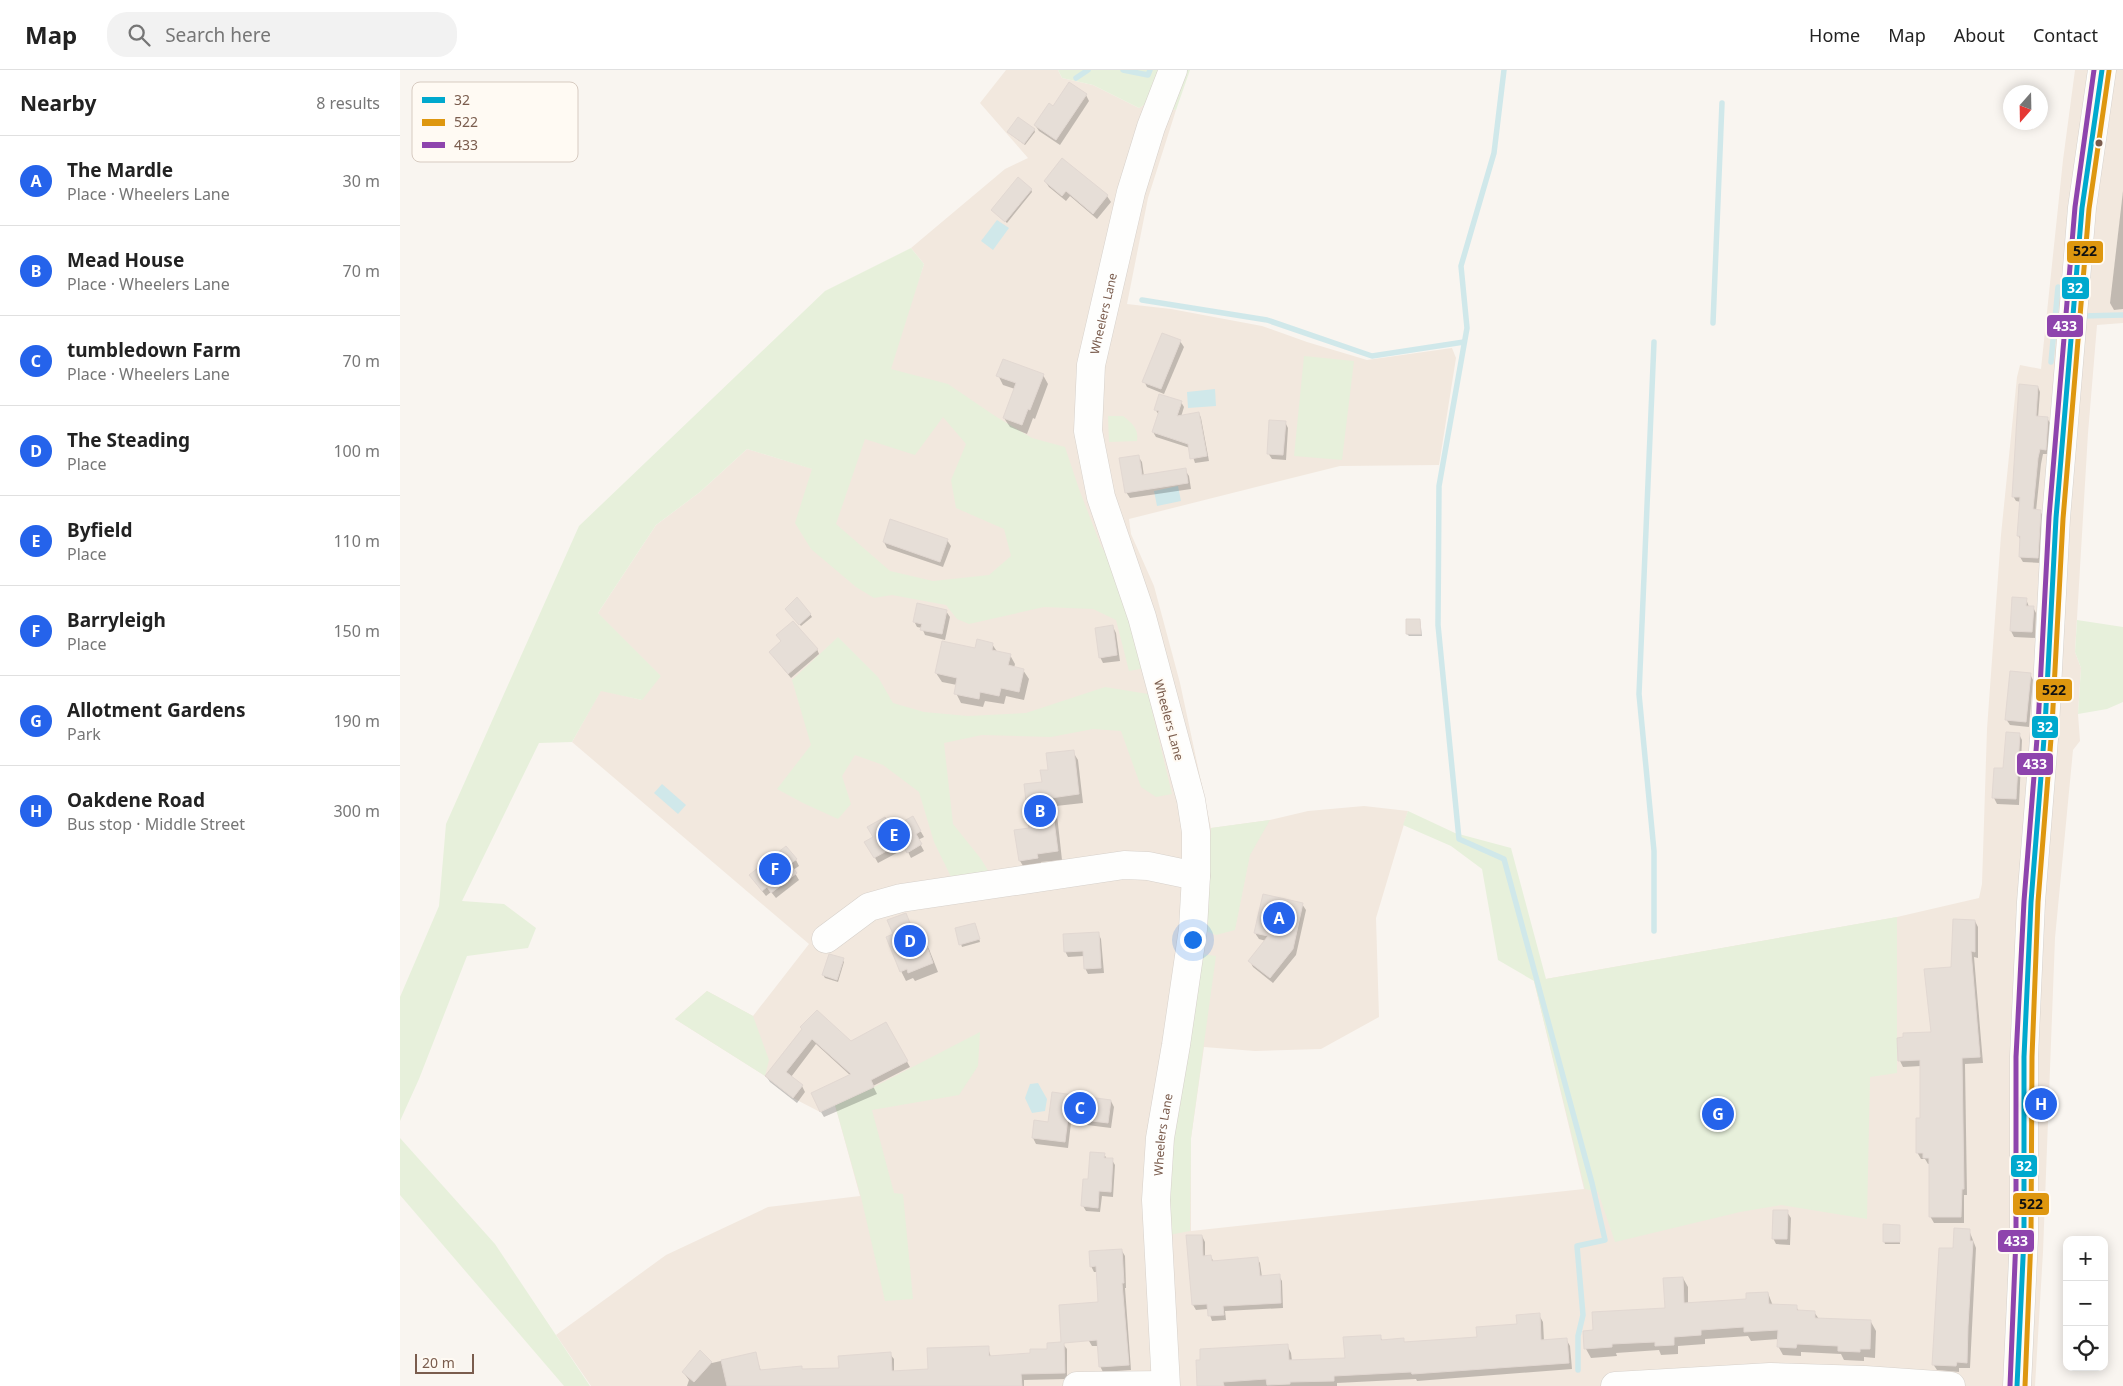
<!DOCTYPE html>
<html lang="en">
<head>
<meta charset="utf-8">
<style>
	:root { --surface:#fff; --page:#f2f2f2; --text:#222; --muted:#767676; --line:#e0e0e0; --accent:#2563eb }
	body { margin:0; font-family:"Noto Sans",sans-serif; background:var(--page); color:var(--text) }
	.controls { position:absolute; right:15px; bottom:15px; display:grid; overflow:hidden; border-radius:10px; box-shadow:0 2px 12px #0003 }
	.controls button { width:45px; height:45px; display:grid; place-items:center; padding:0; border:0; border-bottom:1px solid var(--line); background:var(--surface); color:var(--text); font:25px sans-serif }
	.compass { position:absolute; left:1603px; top:15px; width:45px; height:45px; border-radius:50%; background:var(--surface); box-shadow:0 2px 12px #0003; rotate:200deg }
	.scale { position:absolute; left:15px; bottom:12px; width:59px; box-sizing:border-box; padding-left:5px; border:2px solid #7a5c4d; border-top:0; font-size:14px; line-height:18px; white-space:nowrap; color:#7a5c4d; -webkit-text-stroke:4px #fffaf3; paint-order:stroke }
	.you { position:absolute; left:792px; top:869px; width:18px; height:18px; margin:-12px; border:4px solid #fff; border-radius:50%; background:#1a73e8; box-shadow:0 0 0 8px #1a73e833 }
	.badge { display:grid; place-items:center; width:32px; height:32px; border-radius:50%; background:var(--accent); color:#fff; font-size:16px; font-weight:700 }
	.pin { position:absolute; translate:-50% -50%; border:2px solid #fff; box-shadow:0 1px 5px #0006 }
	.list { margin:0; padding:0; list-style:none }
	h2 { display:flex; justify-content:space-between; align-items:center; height:65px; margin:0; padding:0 20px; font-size:21px }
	h2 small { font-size:16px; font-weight:400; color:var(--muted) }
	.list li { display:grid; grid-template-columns:32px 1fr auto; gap:15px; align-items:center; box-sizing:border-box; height:90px; padding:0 20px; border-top:1px solid var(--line) }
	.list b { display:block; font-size:19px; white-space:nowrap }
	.list p { margin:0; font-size:16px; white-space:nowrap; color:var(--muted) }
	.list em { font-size:16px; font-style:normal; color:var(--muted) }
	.icon { flex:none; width:28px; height:28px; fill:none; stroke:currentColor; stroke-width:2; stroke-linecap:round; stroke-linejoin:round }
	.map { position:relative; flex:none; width:1723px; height:1316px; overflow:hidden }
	header { display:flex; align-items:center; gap:30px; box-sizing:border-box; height:70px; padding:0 25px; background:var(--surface); border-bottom:1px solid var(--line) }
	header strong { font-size:24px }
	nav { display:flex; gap:28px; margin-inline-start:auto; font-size:18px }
	.search { width:350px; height:45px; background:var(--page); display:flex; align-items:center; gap:12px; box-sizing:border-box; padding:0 18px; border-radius:20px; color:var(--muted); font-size:19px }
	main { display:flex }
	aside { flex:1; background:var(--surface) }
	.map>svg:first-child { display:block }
</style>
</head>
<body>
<header>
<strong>Map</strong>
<div class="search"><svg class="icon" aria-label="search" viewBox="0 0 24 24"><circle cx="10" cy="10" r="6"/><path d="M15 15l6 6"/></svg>Search here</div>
<nav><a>Home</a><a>Map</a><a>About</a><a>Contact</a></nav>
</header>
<main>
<aside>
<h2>Nearby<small>8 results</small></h2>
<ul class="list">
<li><span class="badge">A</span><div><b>The Mardle</b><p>Place · Wheelers Lane</p></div><em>30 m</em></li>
<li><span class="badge">B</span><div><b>Mead House</b><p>Place · Wheelers Lane</p></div><em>70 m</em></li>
<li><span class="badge">C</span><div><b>tumbledown Farm</b><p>Place · Wheelers Lane</p></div><em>70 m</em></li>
<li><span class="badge">D</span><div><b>The Steading</b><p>Place</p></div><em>100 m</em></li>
<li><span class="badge">E</span><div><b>Byfield</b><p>Place</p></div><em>110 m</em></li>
<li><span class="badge">F</span><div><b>Barryleigh</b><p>Place</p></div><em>150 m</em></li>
<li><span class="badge">G</span><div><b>Allotment Gardens</b><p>Park</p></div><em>190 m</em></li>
<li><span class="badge">H</span><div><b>Oakdene Road</b><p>Bus stop · Middle Street</p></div><em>300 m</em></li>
</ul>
</aside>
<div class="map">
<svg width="1723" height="1316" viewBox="0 0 1723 1316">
	<rect width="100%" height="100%" fill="#f9f5f0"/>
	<path fill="#f2e8de" d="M606,0H658L662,8L693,15L739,38L747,33L776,40L748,128L727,234L771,239L862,256L907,272L967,290L1052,278L1056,288L1039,395L940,396L729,449L731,464L754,516L780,613L811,758L870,750L908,741L964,736L1008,741L976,848L979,947L921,979L855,981L804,977L791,1068V1161L1184,1119L1134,911L1497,847L1579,828L1582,814L1587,659L1601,465L1617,307L1620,295L1641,299L1663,90L1675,0H1723V253L1697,255L1688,363L1675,582L1681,598L1678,644L1680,671L1673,680L1655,868L1643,1182L1635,1316H191L156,1265L266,1185L368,1137L460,1126L435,1035L420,1042L393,1028L365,1006L275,949L307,921L353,946L409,874L172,672L201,620L242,630L198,543L256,455L300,422L347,379L450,410L524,194L511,178L605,99L628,88L580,33Z"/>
	<g fill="#e7f0db" fill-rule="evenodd">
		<path d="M658,0H758L747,33L739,38L693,15L662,8Z"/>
		<path d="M781,0H790L776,40L766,38Z"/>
		<path d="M511,178L524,194L491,299L548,314L595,346L632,368L665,377L679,419L701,476L719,505L745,598L729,601L716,550L693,539L644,537L569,554L557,549L546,535L492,525L474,528L456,517L411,479L395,453L412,399L347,379L300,422L256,455L198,543L261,606L242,630L201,621L172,672L139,673L62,831L104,834L136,858L128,878L67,886L19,1009L0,1051V927L39,836L46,754L179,456L425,221ZM543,347L566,374L551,410L556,438L604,459L611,486L589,505L533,511L490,501L436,454L465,369L515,385Z"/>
		<path d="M904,286L954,291L942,390L894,386Z"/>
		<path d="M708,346H723C732,353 739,359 737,371L709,372Z"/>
		<path d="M1677,550L1723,557V632L1707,639L1678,644L1681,598L1675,582Z"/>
		<path d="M438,567L478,607L493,633L524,642L568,646L626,643L705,617L748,624L772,724L756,727L741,717L721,661L693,659L651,667L582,665L544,673L553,754L581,789L592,807L554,813L534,772L519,722L483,695L455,685L442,706L451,734L438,749L403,733L377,719L411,675L392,610Z"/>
		<path d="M1008,741L1055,763L1111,778L1146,909L1497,847V1003L1470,1007L1467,1149L1381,1135L1340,1142L1215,1172L1198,1122L1185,1119L1134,911L1098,890L1082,799L1051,776L1003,755Z"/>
		<path d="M870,750L850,785L835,860L816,865L803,860L811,758Z"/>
		<path d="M802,884L816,886L791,1068L790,1161L769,1165L767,1070Z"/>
		<path d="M307,921L353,946L369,990L365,1006L275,949Z"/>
		<path d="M580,962L578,996L559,1025L472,1040L494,1123L503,1124L513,1229L485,1231L461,1127L435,1035L474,1017Z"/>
		<path d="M0,1068L95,1174L190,1316H164L0,1125Z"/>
	</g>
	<g fill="#d0e8ea">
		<path d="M597,150L609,158L593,180L581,171Z"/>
		<path d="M815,319L816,336L788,338L787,322Z"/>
		<path d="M778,416L781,431L757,436L754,421Z"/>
		<path d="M262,714L286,735L278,744L254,723Z"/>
		<path d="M638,1013L647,1029L645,1041L632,1043L625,1028L630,1014Z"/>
	</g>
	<g fill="#0003">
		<path d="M686,25L689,31L660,75L639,61L635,55Z"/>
		<path d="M634,59L635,62L625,75L610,64Z"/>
		<path d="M662,89L707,126L711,132L697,149L670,126L666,131L649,117L645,111Z"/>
		<path d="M631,119L632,122L607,153L594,142Z"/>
		<path d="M1723,121V239L1714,240L1710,233Z"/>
		<path d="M763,264L780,271L784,277L764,324L747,317L744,311Z"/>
		<path d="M598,305H643L648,314L635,349L633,348L627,364L610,357L604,348L615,319L603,315Z"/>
		<path d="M1638,317L1640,322L1638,348H1647L1650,353L1648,384H1643L1641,394L1636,441H1640L1643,446L1641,493L1623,492L1620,487L1621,471L1618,465L1621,432L1616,431L1613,426Z"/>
		<path d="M781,332L784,337L781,347L799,343L801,348L809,391L795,393L790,378L756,367L753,362L759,345L755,339Z"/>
		<path d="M885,352L888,358L886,390L872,389L868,383Z"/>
		<path d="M738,386L742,392L744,406L785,400L789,406L791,419L730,428L726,422Z"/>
		<path d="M547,470L551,476L543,497L487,478L484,472Z"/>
		<path d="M1626,529L1629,537H1633L1636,543L1635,568L1614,567L1611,561Z"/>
		<path d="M388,541L410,544L412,547L401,556Z"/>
		<path d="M546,541L550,547L545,570L525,565L522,558L517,557L514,551Z"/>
		<path d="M1020,550L1022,566H1009L1007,564Z"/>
		<path d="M713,557L716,563L720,591L703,593L700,587Z"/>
		<path d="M382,572L417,579L419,584L391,608L373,586Z"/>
		<path d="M592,574L598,583L610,585L615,594L614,598L623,600L629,609L624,630L606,626L604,634L585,631L583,637L561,633L556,623L557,615L542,612L536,603L576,579Z"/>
		<path d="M1630,604L1633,610L1629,657L1610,655L1606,649Z"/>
		<path d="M1619,664L1622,670L1619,735L1597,734L1594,728Z"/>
		<path d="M673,682L678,690L683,733L656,736L662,790L641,792L642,797L625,799L620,791L643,713L650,701Z"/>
		<path d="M513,748L524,767L518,770L524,781L511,788L506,778L478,793L466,772Z"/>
		<path d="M396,790L399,796L393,800L399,810L376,828L371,822L366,826L354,811Z"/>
		<path d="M902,834L906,840L896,885L873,913L853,897L850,891L866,871L859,869L855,863Z"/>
		<path d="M505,845L513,859L516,858L529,879L538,902L515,911L513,908L506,911L501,901L495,865Z"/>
		<path d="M1575,851L1578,857V888L1574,887L1583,993L1565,994L1567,1125H1564V1153H1534L1530,1146L1531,1094H1528L1525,1089H1521L1517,1082L1521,1049V996L1503,997L1500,991L1532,963L1553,899Z"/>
		<path d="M576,856L580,872L562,877L556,859Z"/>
		<path d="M698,863L701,869L704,903L688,904L685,898L684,886L668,887L665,881Z"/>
		<path d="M443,890L444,892L438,912L425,908L423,905Z"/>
		<path d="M486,954L510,997L473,1016L477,1024L424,1047L421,1042L451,1006L416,974L391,1007L402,1016L405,1022L397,1033L370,1012L366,1006L403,959L451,973Z"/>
		<path d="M711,1031L714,1037L711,1058L671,1053L668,1078L636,1074L633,1068L650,1053Z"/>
		<path d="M704,1084L707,1089L712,1090L715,1095L713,1127L702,1126L700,1142L686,1141L683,1136L690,1110Z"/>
		<path d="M1387,1142L1391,1148L1390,1175L1376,1174L1373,1168Z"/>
		<path d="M1499,1156L1500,1174H1485L1484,1171Z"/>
		<path d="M1569,1160L1576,1178L1570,1298H1559V1302L1537,1300L1533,1294L1554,1180Z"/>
		<path d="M802,1166L805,1172V1187H811L814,1192L857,1188L860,1193L862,1207L879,1206L882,1211L883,1238L825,1241L826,1250L812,1251L808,1239L796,1240L793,1235Z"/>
		<path d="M722,1181L725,1186L726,1218H725L731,1300L703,1302L700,1296L699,1276H692L689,1271L699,1234L697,1202H694L691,1196Z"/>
		<path d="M1283,1208L1288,1217V1234L1348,1230L1368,1223L1373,1236L1396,1237L1399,1241L1414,1242L1419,1249L1471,1252L1476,1261L1475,1288L1464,1287V1291L1444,1290L1441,1284L1401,1282V1286L1383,1285L1378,1276L1379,1269L1351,1271L1348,1266L1305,1269V1274L1278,1276V1284L1261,1285L1259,1280L1216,1283L1217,1286L1191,1288L1186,1279L1194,1261L1266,1239Z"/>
		<path d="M1139,1245L1143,1252L1144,1271L1166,1269L1170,1276L1172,1299L1017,1311L1016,1309L937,1313V1316H799L887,1275L891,1283L892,1291L946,1289L980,1267L983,1271L1003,1270L1005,1273L1078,1268L1118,1255Z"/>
		<path d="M663,1274L667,1279V1309L624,1310V1316H287L289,1310L283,1302L301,1282L312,1293L355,1283L361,1301L401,1298L403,1300L440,1299L490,1284L494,1289V1302L529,1300L588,1278L591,1287L632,1284Z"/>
	</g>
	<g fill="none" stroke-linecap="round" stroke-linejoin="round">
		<g stroke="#d0e8ea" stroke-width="5.5">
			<path d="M723,0L748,5L750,0"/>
			<path d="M1104,0L1094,83L1061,196L1067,258L1039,416L1038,555L1059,769L1104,789L1192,1113L1205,1170L1177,1176L1183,1245L1178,1266V1300"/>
			<path d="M676,8L688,0"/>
			<path d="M742,230L867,250L972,286L1064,272"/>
			<path d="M1681,246L1723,245"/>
			<path d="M1313,253L1322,33"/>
			<path d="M1651,292L1658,217"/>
			<path d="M1254,861V781L1239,624L1254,272"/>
		</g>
	</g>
	<g fill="#e6ded7" stroke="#e2d8d2">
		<path d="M669,12L687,24L656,70L634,55L649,33L653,36Z"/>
		<path d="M618,47L635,59L624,74L607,62Z"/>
		<path d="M662,88L708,125L693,144L666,121L662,126L644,111Z"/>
		<path d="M618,107L632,119L605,152L591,140Z"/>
		<path d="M762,263L781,270L761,319L742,312Z"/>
		<path d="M603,289L644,304L630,340L628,339L622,355L603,348L616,313L596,306Z"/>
		<path d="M1619,314L1638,316L1636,346L1648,347L1646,380L1640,379L1638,388L1633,439L1641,440L1638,488L1619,487L1620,466H1617L1620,427H1612Z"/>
		<path d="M759,324L782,331L777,346L799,342L807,386L790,389L788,374L752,362L759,341L754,340Z"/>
		<path d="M869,350L886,351L883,385L867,384Z"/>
		<path d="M739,385L742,405L786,398L788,413L725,423L719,388Z"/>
		<path d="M490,449L548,469L540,492L483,472Z"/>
		<path d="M397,527L411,544L399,555L385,539Z"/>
		<path d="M1612,527L1627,528L1626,536H1634L1632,562L1610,561Z"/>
		<path d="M517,533L547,540L542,564L520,560L522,554L513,552Z"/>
		<path d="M1006,549H1020L1021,564H1006Z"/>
		<path d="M393,551L418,579L388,604L369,582L381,571L376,565Z"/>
		<path d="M713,555L717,585L699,588L695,558Z"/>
		<path d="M577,569L593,573L592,580L611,584L608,595L624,599L619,622L601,618L599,626L580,622L579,629L554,624L557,608L535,603L542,571L575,578Z"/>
		<path d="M1610,601L1631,603L1626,652L1605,650Z"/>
		<path d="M1606,662L1620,663L1616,729L1592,728L1594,698H1603Z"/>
		<path d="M674,680L679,724L651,728L658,781L637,784L638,788L619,791L614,760L629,758L624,714L642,712L640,700H648L646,683Z"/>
		<path d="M513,746L521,761L516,764L522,774L507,783L501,773L474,788L464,772L473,767L467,757L485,747L491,758Z"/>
		<path d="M386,776L397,789L390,794L397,803L371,823L367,817L362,821L349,805Z"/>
		<path d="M863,824L903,833L893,879L870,908L848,891L868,866L854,863Z"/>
		<path d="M506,843L512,858L517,856L522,869L524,868L533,893L508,903L507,899L500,902L486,867L493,864L487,850Z"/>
		<path d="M1553,849L1575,850V882L1571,881L1580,987L1562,988L1564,1119H1562L1561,1147H1529V1088H1523V1083H1516V1048H1520V990L1498,991L1497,968L1503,967V963L1531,962L1524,899L1551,897Z"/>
		<path d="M575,853L580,869L559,875L555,858Z"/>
		<path d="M699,862L701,898L684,899L683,881L664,882L663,864Z"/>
		<path d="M429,884L444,888L437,910L422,905Z"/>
		<path d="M417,940L451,971L486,952L508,991L471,1010L474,1017L420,1042L411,1023L451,1004L412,969L386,1002L403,1015L393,1028L365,1006L402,959L400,957Z"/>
		<path d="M652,1022L711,1030L708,1053L668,1048L665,1072L632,1068L634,1050L648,1052Z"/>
		<path d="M690,1082L705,1083L704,1088H713L711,1122L699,1121L698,1138L681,1136L683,1109H688Z"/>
		<path d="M1373,1140H1388L1387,1169H1372Z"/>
		<path d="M1483,1154L1500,1155V1172H1483Z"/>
		<path d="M1554,1158L1570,1159V1171H1573L1568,1256L1567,1293L1557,1292L1556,1296L1532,1295L1539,1178H1553Z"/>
		<path d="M786,1165H802L803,1186L811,1185L812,1191L858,1187L860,1206L880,1204L881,1233L823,1236L824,1245L808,1246L807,1234L792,1235Z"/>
		<path d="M722,1179L724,1213H722L729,1295L699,1297L697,1270L664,1273L665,1303L621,1304L622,1316H327L321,1290L356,1282L360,1300L402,1296V1299L439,1298L438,1286L491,1282L492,1301L528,1299L527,1278L589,1276V1286L630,1283V1279H647V1273L661,1272L659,1235L698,1232L696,1196L690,1197L689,1181Z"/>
		<path d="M1283,1207L1284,1233L1346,1229V1223L1368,1222L1369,1234L1397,1235V1240L1415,1241V1248L1471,1250L1470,1279H1460V1282L1438,1281V1276L1397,1274L1396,1278L1377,1277L1378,1260L1344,1262V1257L1301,1260V1265L1274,1267V1275L1255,1276V1272L1212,1274V1277L1184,1279L1183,1261L1193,1260L1192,1242L1265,1238L1263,1208Z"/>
		<path d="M1140,1243L1141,1270L1167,1268L1169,1293L1012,1304L1011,1302L934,1306V1311L890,1312V1314L867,1315L866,1309L823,1312L824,1316H797L796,1290H800V1279L888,1274L889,1290L945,1288L943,1267L981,1265V1270L1004,1268V1272L1077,1267L1076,1257L1117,1254L1116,1245Z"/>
		<path d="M300,1280L312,1292L294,1312L282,1302Z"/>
	</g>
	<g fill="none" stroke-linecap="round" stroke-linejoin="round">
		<defs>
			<g id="minor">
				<path d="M426,869L469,837L501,828L724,795L748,796L796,806"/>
				<path d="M677,1316L765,1315"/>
				<path id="s1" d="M766,1316L756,1130L760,1068L776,975L793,859L796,806V762L791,730L742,547L701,427L688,361L691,295L731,122L751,57L773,0"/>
				<path d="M1215,1316L1370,1307L1465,1310L1551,1316"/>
				<path d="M1617,1316L1624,1167V987L1631,832L1645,656L1656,448L1682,138L1702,0"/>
			</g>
		</defs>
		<use href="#minor" stroke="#d7d1cb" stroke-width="29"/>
		<use href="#minor" stroke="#fefefd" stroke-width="28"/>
		<defs>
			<path id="bus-1" d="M1617,1316L1624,1167V987L1631,832L1645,656L1656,448L1682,138L1702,0"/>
			<path id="bus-2" d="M1625,1316L1631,1167L1632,987L1638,832L1652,656L1663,449L1689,139L1709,1"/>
			<path id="bus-3" d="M1610,1316L1616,1167V987L1624,831L1638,656L1649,447L1675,137L1694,0"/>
		</defs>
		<use href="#bus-1" stroke="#fffaf3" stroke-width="9"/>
		<use href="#bus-2" stroke="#fffaf3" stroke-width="9"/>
		<use href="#bus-3" stroke="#fffaf3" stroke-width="9"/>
		<use href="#bus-1" stroke="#00a9ce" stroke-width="5"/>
		<use href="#bus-2" stroke="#de970f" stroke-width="5"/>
		<use href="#bus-3" stroke="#8e44ad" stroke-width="5"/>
	</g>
	<circle fill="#7a5c4d" stroke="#fffaf3" stroke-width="2" cx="1699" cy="73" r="4.5"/>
	<g text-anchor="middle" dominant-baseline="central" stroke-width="4" stroke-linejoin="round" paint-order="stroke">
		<g font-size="12" fill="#7a5c4d" stroke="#fffaf3">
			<text stroke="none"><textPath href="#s1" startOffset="1092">Wheelers Lane</textPath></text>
			<text transform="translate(769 650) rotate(75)">Wheelers Lane</text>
			<text stroke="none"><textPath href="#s1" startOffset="252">Wheelers Lane</textPath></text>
		</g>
	</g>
	<rect x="12" y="12" width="166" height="80" rx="8" fill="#fffaf3" stroke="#d7cbc1" stroke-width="1"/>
	<rect x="22" y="27" width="23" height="6" fill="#00a9ce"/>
	<rect x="22" y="49" width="23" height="7" fill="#de970f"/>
	<rect x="22" y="72" width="23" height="6" fill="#8e44ad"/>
	<g font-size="14" fill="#7a5c4d">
		<text x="54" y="35">32</text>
		<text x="54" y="57">522</text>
		<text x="54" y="80">433</text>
	</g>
	<g stroke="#fffaf3" stroke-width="2">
		<rect x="1666" y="170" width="38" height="24" rx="5" fill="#de970f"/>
		<rect x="1661" y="206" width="29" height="24" rx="5" fill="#00a9ce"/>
		<rect x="1646" y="244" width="38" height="24" rx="5" fill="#8e44ad"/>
		<rect x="1635" y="608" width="38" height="24" rx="5" fill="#de970f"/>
		<rect x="1631" y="645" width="28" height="24" rx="5" fill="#00a9ce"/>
		<rect x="1616" y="682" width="38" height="24" rx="5" fill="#8e44ad"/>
		<rect x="1610" y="1084" width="28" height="24" rx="5" fill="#00a9ce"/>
		<rect x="1612" y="1122" width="38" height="24" rx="5" fill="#de970f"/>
		<rect x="1597" y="1159" width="38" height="24" rx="5" fill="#8e44ad"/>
	</g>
	<g font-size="14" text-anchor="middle" font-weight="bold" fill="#fff">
		<text x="1675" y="223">32</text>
		<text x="1665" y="261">433</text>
		<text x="1645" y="662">32</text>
		<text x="1635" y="699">433</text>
		<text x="1624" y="1101">32</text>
		<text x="1616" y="1176">433</text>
	</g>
	<g font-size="14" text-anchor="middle" font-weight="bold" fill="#111">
		<text x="1685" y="186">522</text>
		<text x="1654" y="625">522</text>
		<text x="1631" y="1139">522</text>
	</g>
</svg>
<div class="controls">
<button>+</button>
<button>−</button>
<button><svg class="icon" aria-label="locate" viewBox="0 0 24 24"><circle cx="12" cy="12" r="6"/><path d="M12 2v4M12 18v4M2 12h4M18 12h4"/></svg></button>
</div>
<svg class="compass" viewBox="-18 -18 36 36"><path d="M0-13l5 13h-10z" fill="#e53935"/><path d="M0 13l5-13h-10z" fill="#767676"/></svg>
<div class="scale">20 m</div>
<div class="you"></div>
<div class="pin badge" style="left:879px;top:848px">A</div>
<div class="pin badge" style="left:640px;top:741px">B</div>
<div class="pin badge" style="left:680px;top:1038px">C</div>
<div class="pin badge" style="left:510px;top:871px">D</div>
<div class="pin badge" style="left:494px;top:765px">E</div>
<div class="pin badge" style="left:375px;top:799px">F</div>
<div class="pin badge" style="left:1318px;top:1044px">G</div>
<div class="pin badge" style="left:1641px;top:1034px">H</div>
</div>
</main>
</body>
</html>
